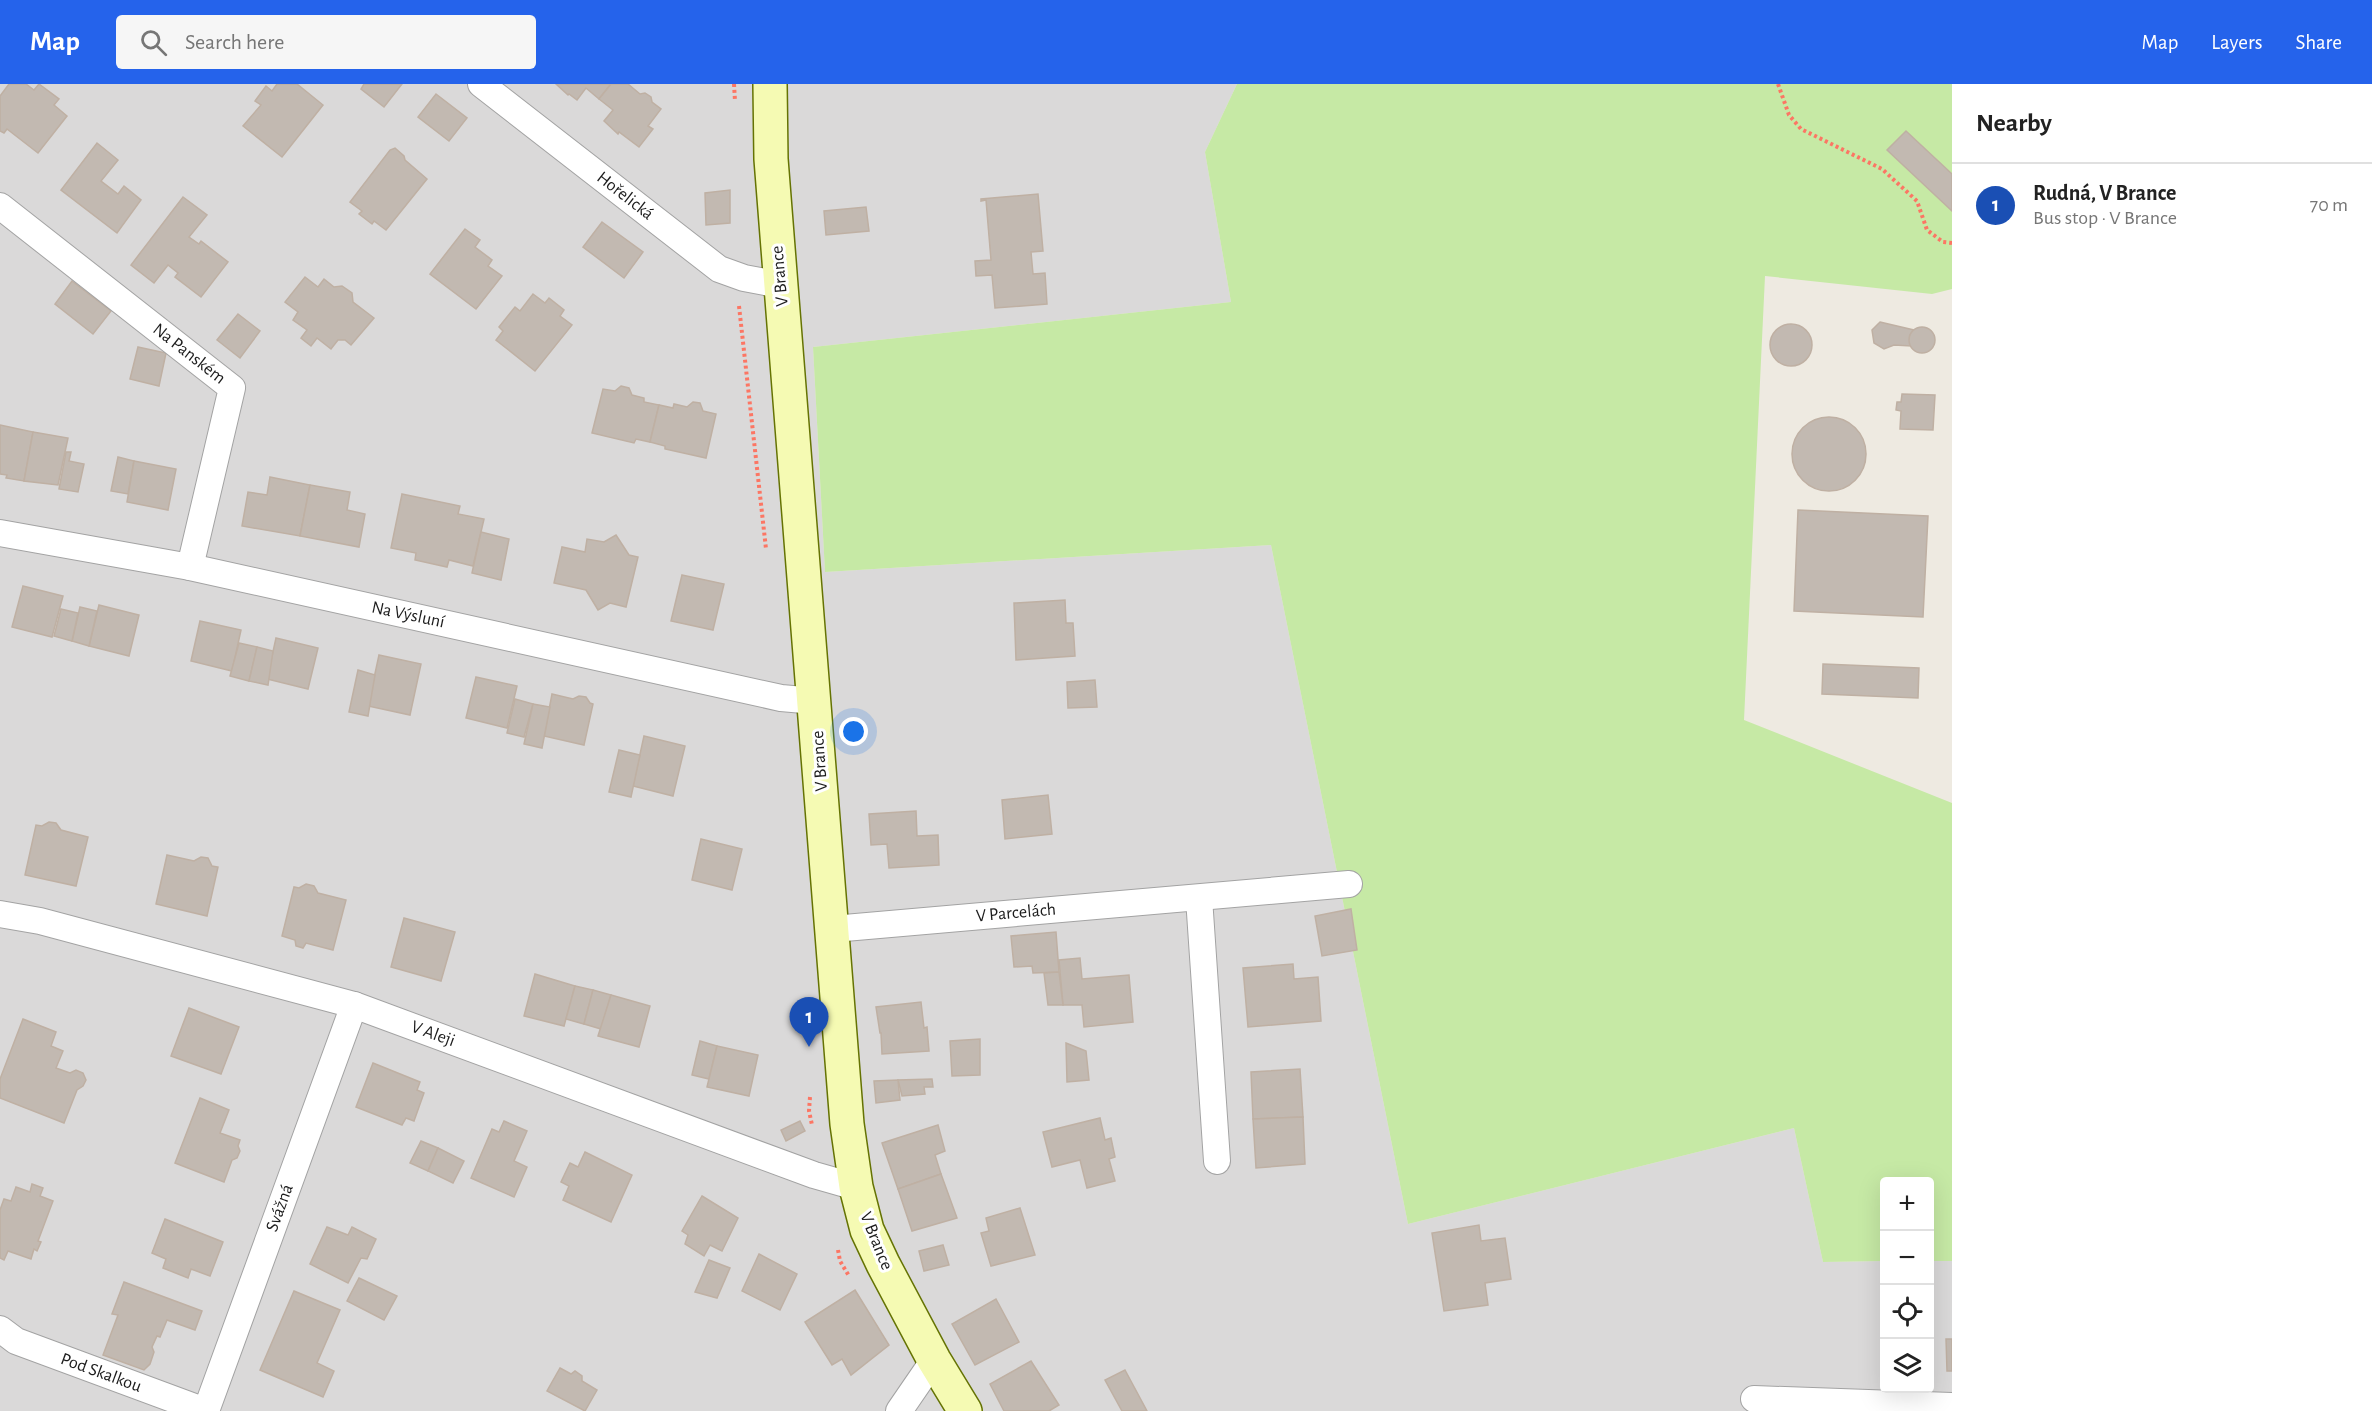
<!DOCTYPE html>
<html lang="en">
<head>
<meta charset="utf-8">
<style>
	:root { --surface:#fff; --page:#f6f6f6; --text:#222; --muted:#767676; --line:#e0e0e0; --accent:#2563eb }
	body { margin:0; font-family:"Alegreya Sans",sans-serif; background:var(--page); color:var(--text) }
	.controls { position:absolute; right:18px; bottom:18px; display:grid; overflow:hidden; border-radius:6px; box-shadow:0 6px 24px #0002 }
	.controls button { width:54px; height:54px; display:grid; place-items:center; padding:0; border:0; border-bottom:2px solid var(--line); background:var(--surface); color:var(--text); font:30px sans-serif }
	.you { position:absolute; left:854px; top:648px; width:21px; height:21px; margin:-15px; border:4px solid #fff; border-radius:50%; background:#1a73e8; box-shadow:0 0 0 9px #1a73e833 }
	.badge { display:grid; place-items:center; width:39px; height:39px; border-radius:50%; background:var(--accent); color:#fff; font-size:20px; font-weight:700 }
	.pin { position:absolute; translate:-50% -50px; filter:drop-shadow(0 2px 3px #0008) }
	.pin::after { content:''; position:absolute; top:32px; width:21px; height:18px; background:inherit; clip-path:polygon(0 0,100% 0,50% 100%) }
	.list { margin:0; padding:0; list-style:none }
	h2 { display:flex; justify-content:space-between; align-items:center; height:78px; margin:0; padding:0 24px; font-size:26px }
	h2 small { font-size:20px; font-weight:400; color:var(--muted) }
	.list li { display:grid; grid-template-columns:39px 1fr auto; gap:18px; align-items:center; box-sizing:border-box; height:84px; padding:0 24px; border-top:2px solid var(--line) }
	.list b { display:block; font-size:22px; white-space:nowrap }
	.list p { margin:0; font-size:20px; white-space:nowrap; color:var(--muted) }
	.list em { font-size:20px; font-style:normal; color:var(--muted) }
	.icon { flex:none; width:33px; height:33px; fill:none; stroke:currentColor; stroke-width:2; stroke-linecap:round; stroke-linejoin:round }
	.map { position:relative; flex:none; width:1952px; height:1327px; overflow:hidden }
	header { display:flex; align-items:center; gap:36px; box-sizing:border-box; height:84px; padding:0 30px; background:var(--accent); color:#fff }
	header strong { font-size:28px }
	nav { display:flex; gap:33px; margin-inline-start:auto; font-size:21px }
	.search { width:420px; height:54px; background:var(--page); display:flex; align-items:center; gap:15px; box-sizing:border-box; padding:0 21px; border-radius:6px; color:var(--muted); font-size:22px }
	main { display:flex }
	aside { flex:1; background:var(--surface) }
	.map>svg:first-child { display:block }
</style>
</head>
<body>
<header>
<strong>Map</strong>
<div class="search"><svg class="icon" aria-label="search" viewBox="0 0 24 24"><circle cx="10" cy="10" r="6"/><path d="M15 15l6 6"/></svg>Search here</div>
<nav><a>Map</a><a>Layers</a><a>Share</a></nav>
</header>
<main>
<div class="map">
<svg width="1952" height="1327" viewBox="0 0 1952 1327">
	<rect width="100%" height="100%" fill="#eeeae1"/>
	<path fill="#dad9d9" d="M0,0H1237L1205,68L1231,218L813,263L825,488L1271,461L1408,1140L1794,1044L1823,1178L1884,1177V1304H1930V1177H1952V1327H0Z"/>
	<path fill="#c6e9a5" d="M1237,0H1952V205L1932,210L1765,192L1744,636L1952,719V1177H1930V1098H1884V1177L1823,1178L1794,1044L1408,1140L1271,461L825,488L813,263L1231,218L1205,68Z"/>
	<g fill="#c2b9b1" stroke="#bfb0a3" stroke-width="1.5">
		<path d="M9,0H26L34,6L39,0L59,15L54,21L67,32L38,69L7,45L4,49L0,47V12Z"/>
		<path d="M277,0H297L323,21L282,73L243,42L261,21L255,17L266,2L272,7Z"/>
		<path d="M364,0H402L384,23L361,5Z"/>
		<path d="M556,0H611L599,15L586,4L577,16L569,10L568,11Z"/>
		<path d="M611,0H628L640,10L645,9L651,13L652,18L661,25L648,42L653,45L639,63L619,48L618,50L604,37L613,26L599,15Z"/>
		<path d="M436,10L467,34L449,57L418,33Z"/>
		<path d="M1906,47L1952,90V127L1887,66Z"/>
		<path d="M97,59L118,76L101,97L118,110L124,102L141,116L117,149L61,106Z"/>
		<path d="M395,64L404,72L405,76L427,95L386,146L374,137L372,140L359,130L362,127L350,118L390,66Z"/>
		<path d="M730,106V139L706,141L705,109Z"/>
		<path d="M1038,110L1043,167L1031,168L1033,190L1045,189L1047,220L995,224L992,191L976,192L975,177L991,176L986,116L981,117V115Z"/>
		<path d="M183,113L207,131L189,153L199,160L201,157L228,178L201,213L175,193L178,189L168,181L154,199L131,181Z"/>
		<path d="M866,123L869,147L826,151L824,127Z"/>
		<path d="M602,138L643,168L624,194L583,163Z"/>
		<path d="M465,145L480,156L475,163L492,176L488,182L502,192L476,225L430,190Z"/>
		<path d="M305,193L318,203L324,195L334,203L342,202L352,209L353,218L374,234L351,261L345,256H338L331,265L317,254L311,262L301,254L307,246L293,236L298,228L285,218Z"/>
		<path d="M72,197L111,227L93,250L55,220Z"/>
		<path d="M533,210L545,219L549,214L564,226L560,232L572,241L535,287L496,256L503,247L499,243L515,223L520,227Z"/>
		<path d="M238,230L260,247L240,274L217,256Z"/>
		<path d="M1880,238L1914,246L1910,251L1911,262L1894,261L1884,265L1874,259L1872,246Z"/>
		<circle cx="1791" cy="261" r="21"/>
		<circle cx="1922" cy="256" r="13"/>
		<path d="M138,263L166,269L159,302L130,295Z"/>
		<path d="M621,302L629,304L632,311L644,314V318L659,321L650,358L636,355L634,359L592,349L603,305L615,307Z"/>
		<path d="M1902,310L1935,311L1933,346L1900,345L1901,327L1896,326L1897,318H1901Z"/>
		<path d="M693,318L700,319L703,327L716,330L706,374L665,365V362L650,358L659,321L673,324L674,320L687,323Z"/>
		<circle cx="1829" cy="370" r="37"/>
		<path d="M0,341L33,348L24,397L6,394L7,391L0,390Z"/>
		<path d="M33,348L68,354L58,401L24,397Z"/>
		<path d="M66,368H71L69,377L84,380L78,408L59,405Z"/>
		<path d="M118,373L134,377L128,410L111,407Z"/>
		<path d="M134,377L176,385L168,426L127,418Z"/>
		<path d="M270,393L310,401L300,452L242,442L248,408L267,411Z"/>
		<path d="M310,401L350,408L347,426L365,430L359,463L300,452Z"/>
		<path d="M402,410L460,422L458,430L484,435L473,482L449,476L447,483L415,476L416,469L391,464Z"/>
		<path d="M1798,426L1928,432L1923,533L1794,527Z"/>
		<path d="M481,448L509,455L501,496L472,489Z"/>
		<path d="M616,451L629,471L638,473L626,523L610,519L598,526L586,506L554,499L562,463L585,468L587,455L604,458Z"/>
		<path d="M682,491L724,500L713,546L671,537Z"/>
		<path d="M23,502L63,512L52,553L12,543Z"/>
		<path d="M1065,516L1066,539H1073L1075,572L1016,576L1014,519Z"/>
		<path d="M99,521L139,531L129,572L89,562Z"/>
		<path d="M80,523L97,527L89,562L72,557Z"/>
		<path d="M61,525L78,529L72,557L54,552Z"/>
		<path d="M200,537L241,546L232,587L191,577Z"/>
		<path d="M276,554L318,564L308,605L267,595Z"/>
		<path d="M239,559L257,563L249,597L230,592Z"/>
		<path d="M257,563L273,567L268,601L249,597Z"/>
		<path d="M379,571L421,580L410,631L368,622Z"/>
		<path d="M1823,580L1919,584L1918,614L1822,610Z"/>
		<path d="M358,586L375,591L368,632L349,628Z"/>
		<path d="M476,593L517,602L507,644L466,634Z"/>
		<path d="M1095,596L1097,623L1068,624L1067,598Z"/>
		<path d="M552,610L573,615L579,612L586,613L590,619L593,620L584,661L544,652Z"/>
		<path d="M515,615L533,620L524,653L507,649Z"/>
		<path d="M533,620L550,623L542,664L524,660Z"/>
		<path d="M644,652L685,662L673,712L633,702Z"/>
		<path d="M619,666L640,671L631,713L609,708Z"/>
		<path d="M1048,711L1052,750L1005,755L1002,716Z"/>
		<path d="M916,727L917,752L938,751L939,781L889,784L887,760L871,761L869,730Z"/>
		<path d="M49,738L56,739L61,746L88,753L76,802L25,791L36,741L42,742Z"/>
		<path d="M701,755L742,765L732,806L692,796Z"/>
		<path d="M167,771L194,777L201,773L208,774L212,782L218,783L207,832L156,820Z"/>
		<path d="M306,800L314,802L318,809L346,816L333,866L306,859L303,864L296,862L295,856L282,852L294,803L299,804Z"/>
		<path d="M1351,825L1357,866L1322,872L1315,832Z"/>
		<path d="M404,834L455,848L441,897L391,883Z"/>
		<path d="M1056,848L1059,888L1033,889L1032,882L1014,883L1011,852Z"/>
		<path d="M1080,874L1082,895L1129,891L1133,938L1084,943L1082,921H1063L1059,876Z"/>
		<path d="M1293,880L1294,895L1318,893L1321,937L1248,943L1243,884Z"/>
		<path d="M1059,888L1063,921H1048L1044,889Z"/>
		<path d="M535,890L575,902L564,942L524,932Z"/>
		<path d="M575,902L593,906L584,940L566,935Z"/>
		<path d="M593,906L611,911L601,945L584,940Z"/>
		<path d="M611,911L650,922L639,963L598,952Z"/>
		<path d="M921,918L924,944L927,943L929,967L882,970L881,949H880L876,923Z"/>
		<path d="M189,924L239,943L221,990L171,972Z"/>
		<path d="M23,935L56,948L51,962L63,967L56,984L70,989L76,986L83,989L86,996L83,1002L77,1006L64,1039L0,1014V995Z"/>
		<path d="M980,955V991L952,992L950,957Z"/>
		<path d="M700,957L717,962L709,995L692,991Z"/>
		<path d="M1066,959L1086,967L1089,996L1067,998Z"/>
		<path d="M717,962L758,971L749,1012L707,1003Z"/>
		<path d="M373,979L420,998L417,1006L424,1009L414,1037L406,1034L402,1041L356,1023Z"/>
		<path d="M1300,985L1303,1033L1253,1035L1251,988Z"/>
		<path d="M932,995L933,1003H924L925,1010L902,1012L898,996Z"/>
		<path d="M898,996L900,1016L876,1019L874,997Z"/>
		<path d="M200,1014L229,1026L220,1049L240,1056L238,1062L240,1067L237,1074L232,1076L224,1098L175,1079Z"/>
		<path d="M1303,1033L1305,1080L1256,1084L1253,1035Z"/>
		<path d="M1100,1034L1105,1056L1111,1054L1115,1073L1109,1075L1115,1097L1087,1104L1080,1076L1052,1083L1043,1048Z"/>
		<path d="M504,1037L527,1047L514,1077L527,1083L514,1113L471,1094L492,1045L499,1048Z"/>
		<path d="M800,1037L805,1047L786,1057L781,1046Z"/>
		<path d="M938,1041L945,1067L935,1071L941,1090L898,1105L882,1059Z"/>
		<path d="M421,1057L438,1064L428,1087L410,1079Z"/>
		<path d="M438,1064L464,1077L453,1099L428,1087Z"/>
		<path d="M585,1068L632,1091L611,1138L563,1116L569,1102L561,1098L570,1079L578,1083Z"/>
		<path d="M941,1090L957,1134L912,1147L898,1105Z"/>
		<path d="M32,1100L43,1104L40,1112L53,1117L38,1157L41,1158L37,1167L34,1165L31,1175L8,1167L4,1176L0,1174V1126L4,1115L11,1117L16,1103L30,1108Z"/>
		<path d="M702,1112L738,1134L722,1167L710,1161L704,1172L685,1160L688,1151L682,1147Z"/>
		<path d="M1020,1124L1035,1171L991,1182L981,1149L989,1147L986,1134Z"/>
		<path d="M165,1135L223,1158L210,1192L191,1185L188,1194L163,1184L166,1175L152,1169Z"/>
		<path d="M1479,1141L1481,1157L1505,1154L1511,1195L1485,1199L1488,1221L1444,1227L1432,1149Z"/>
		<path d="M327,1143L348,1151L352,1143L376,1155L367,1175L361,1174L348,1199L310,1180Z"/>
		<path d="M943,1161L949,1181L924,1187L919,1167Z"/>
		<path d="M759,1170L797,1190L780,1226L742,1207Z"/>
		<path d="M709,1176L730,1184L717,1214L695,1208Z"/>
		<path d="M359,1194L397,1212L384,1236L347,1217Z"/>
		<path d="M124,1198L202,1227L195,1246L167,1236L160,1253L157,1252L152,1263L154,1268L150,1280L144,1286L103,1271L118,1231L112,1230Z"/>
		<path d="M855,1206L889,1261L851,1291L842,1275L832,1281L805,1238Z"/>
		<path d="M294,1207L340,1226L317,1279L334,1287L323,1313L260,1286Z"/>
		<path d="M996,1215L1019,1258L975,1281L952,1240Z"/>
		<path d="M1946,1255H1952V1287H1947Z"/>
		<path d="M1031,1277L1059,1321L1049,1327H1004L990,1300Z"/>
		<path d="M560,1284L571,1290L575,1287L582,1292V1297L597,1306L585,1327L547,1307Z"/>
		<path d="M1125,1286L1147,1327H1122L1105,1296Z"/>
	</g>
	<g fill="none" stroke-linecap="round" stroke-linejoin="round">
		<defs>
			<g id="minor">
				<path d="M481,0L719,185L744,194L781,201"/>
				<path d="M0,122L232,304L190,483"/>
				<path d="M0,449L190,483L781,614L815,617"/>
				<path d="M1199,814L1217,1077"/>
				<path d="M0,830L40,837L354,921L814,1091L856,1103"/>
				<path d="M833,845L1349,800"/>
				<path d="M0,1245L16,1257L205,1327"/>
				<path d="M1754,1315L1952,1322"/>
				<path d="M206,1327L354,921"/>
				<path d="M899,1327L934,1276"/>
			</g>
			<path id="secondary" d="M770,0L771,75L847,1040L856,1103L867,1146L883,1180L934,1276L965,1327"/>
		</defs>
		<use href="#minor" stroke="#a3a3a3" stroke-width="28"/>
		<use href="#secondary" stroke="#657303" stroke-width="36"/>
		<g stroke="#fc7664" stroke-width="4" stroke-dasharray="3 3" stroke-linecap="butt">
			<path d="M734,0L735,17"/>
			<path d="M1778,0L1789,31L1801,45L1882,85L1917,117L1927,146L1943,158L1952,159"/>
			<path d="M739,222L766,465"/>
			<path d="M810,1013L809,1027L812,1041"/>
			<path d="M838,1166L840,1177L849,1192"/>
		</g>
		<use href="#minor" stroke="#fff" stroke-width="26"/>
		<use href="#secondary" stroke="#f5fab3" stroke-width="33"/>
	</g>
	<g text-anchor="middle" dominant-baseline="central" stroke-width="6" stroke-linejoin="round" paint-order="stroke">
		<g font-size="18" fill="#1c1c1c" stroke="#fff">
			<text transform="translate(625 112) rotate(38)">Hořelická</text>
			<text transform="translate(780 192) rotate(-95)">V Brance</text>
			<text transform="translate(189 270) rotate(38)">Na Panském</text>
			<text transform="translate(408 531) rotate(12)">Na Výsluní</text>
			<text transform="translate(820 677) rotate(-94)">V Brance</text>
			<text transform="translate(1016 829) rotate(-5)">V Parcelách</text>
			<text transform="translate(433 950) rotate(20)">V Aleji</text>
			<text transform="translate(280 1124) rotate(-70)">Svážná</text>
			<text transform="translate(876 1157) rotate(68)">V Brance</text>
			<text transform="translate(101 1289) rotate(20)">Pod Skalkou</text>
		</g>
	</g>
</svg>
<div class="controls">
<button>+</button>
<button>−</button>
<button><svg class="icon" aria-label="locate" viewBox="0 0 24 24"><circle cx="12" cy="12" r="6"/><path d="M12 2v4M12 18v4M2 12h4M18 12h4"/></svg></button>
<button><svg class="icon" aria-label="layers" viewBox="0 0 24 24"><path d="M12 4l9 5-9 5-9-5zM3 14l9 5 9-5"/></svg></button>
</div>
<div class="you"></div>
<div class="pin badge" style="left:809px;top:963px;background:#1a4fb4">1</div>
</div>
<aside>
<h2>Nearby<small></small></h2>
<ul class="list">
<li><span class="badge" style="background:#1a4fb4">1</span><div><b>Rudná, V Brance</b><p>Bus stop · V Brance</p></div><em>70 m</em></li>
</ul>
</aside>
</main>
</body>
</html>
